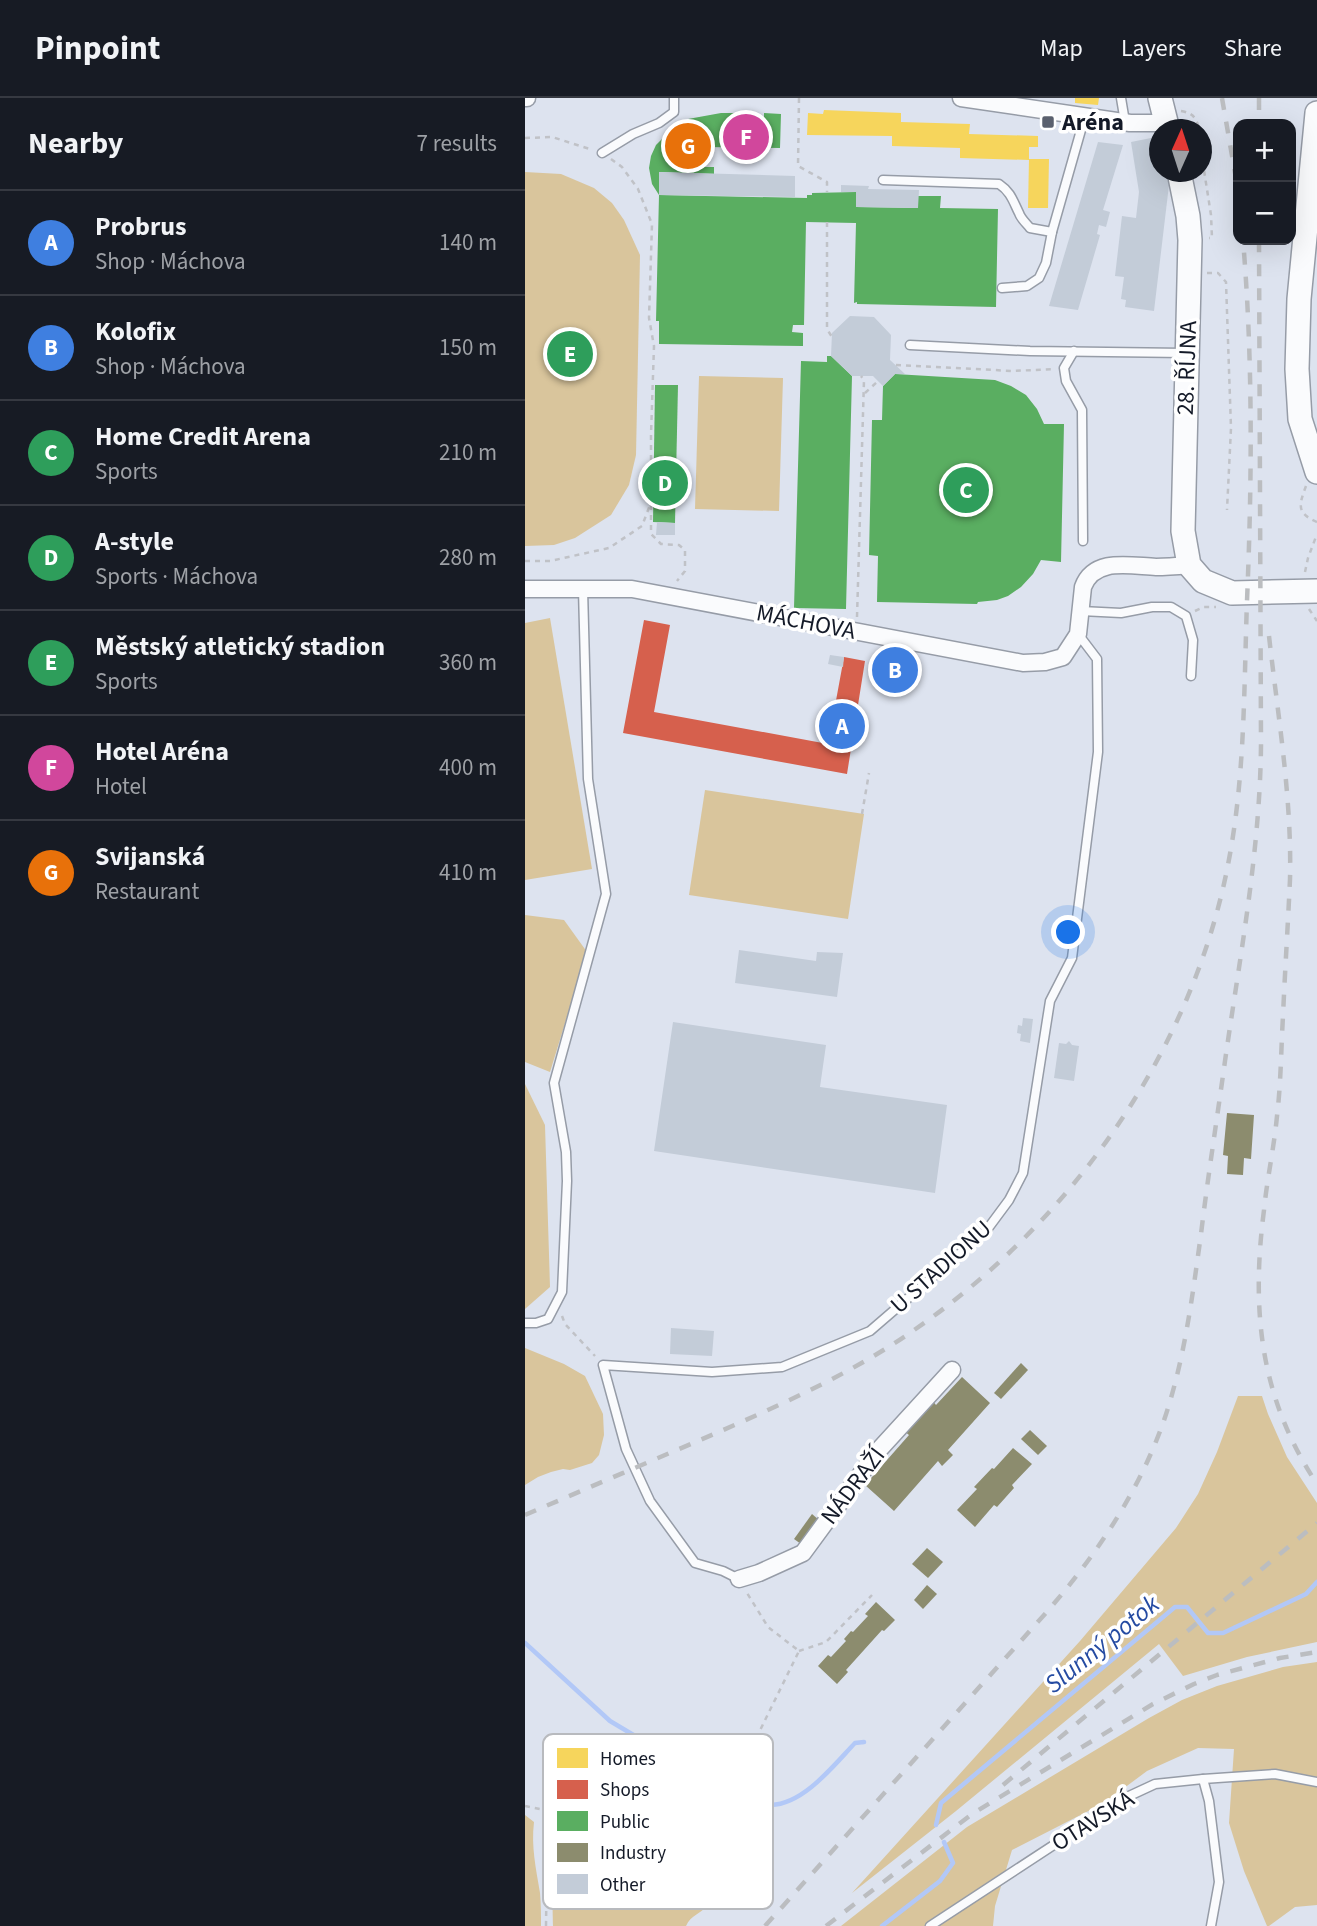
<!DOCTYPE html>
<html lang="en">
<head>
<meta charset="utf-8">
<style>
	:root { --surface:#171b24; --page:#242831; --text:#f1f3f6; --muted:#9ea1a6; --line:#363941; --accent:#db2777 }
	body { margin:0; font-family:"Source Sans 3",sans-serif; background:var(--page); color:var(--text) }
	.controls { position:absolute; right:21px; top:21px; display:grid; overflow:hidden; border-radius:14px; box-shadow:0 7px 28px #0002 }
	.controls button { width:63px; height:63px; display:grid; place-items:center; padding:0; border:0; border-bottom:2px solid var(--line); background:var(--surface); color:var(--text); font:35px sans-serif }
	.compass { position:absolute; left:624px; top:21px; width:63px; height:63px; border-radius:50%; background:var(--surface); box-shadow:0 7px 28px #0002; rotate:3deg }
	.you { position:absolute; left:544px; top:835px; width:24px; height:24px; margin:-18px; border:5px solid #fff; border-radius:50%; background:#1a73e8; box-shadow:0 0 0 10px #1a73e833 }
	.badge { display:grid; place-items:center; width:46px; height:46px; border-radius:50%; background:var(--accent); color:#fff; font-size:23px; font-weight:700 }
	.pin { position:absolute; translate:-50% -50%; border:4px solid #fff; box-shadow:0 2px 7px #0006 }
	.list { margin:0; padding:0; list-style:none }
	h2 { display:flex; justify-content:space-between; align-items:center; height:91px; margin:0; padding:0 28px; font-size:30px }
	h2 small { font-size:23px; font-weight:400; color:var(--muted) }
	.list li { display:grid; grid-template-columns:46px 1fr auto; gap:21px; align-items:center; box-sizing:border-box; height:105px; padding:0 28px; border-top:2px solid var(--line) }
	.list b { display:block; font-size:26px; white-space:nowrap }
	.list p { margin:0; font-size:23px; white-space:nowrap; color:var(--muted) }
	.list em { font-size:23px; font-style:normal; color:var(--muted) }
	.map { position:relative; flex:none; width:792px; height:1828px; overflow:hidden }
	header { display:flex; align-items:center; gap:42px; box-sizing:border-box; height:98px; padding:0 35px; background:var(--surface); border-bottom:2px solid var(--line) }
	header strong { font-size:33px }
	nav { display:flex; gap:38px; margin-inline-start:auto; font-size:24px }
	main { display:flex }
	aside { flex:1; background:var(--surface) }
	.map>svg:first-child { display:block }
</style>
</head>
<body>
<header>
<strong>Pinpoint</strong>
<nav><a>Map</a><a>Layers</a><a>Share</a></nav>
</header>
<main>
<aside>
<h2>Nearby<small>7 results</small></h2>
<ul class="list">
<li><span class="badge" style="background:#3f7fe0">A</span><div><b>Probrus</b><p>Shop · Máchova</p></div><em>140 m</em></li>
<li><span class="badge" style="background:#3f7fe0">B</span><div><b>Kolofix</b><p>Shop · Máchova</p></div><em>150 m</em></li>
<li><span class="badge" style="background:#2e9e5b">C</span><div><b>Home Credit Arena</b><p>Sports</p></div><em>210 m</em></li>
<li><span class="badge" style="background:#2e9e5b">D</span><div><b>A-style</b><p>Sports · Máchova</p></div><em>280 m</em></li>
<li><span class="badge" style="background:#2e9e5b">E</span><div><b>Městský atletický stadion</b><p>Sports</p></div><em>360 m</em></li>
<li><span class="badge" style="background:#d1479c">F</span><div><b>Hotel Aréna</b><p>Hotel</p></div><em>400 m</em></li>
<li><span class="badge" style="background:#e8710a">G</span><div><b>Svijanská</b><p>Restaurant</p></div><em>410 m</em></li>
</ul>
</aside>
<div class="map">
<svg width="792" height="1828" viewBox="0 0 792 1828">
	<rect width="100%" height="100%" fill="#dde3ef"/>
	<g fill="#d9c59c">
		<path d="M0,74L36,76L69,90L87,105L99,122L115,157L111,357L104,387L86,417L50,440L29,447L0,448Z"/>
		<path d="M174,278L258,280L254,413L170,411Z"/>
		<path d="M25,520L67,771L0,782V525Z"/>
		<path d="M180,692L339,716L323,821L164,797Z"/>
		<path d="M0,817L39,822L62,854L25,974L0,964Z"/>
		<path d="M0,986L20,1027L25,1189L0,1211Z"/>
		<path d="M0,1250L39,1266L60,1278L78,1316L79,1337L74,1357L67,1365L45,1372L38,1371L26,1374L13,1379L0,1387Z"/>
		<path d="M713,1298H737L743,1316L762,1359L792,1405V1544L722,1559L658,1578L634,1546L431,1713L327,1795L555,1543L651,1430L673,1396L692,1354Z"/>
		<path d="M792,1564V1807L770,1809L744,1828H742L719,1773L704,1725L709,1651L673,1650L622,1673L579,1705L487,1752L470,1808L468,1828H316L442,1729L624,1620L657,1602L692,1588L758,1569Z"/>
		<path d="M0,1717L9,1724C6,1749 11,1770 15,1795C16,1806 16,1817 16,1828H0Z"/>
		<path d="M60,1744L82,1748L103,1759L120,1773L131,1776L154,1778C162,1772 169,1764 179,1765C191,1777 194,1794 182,1808C175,1816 166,1817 161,1828H28C28,1812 25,1768 36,1756C42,1749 51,1746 60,1744Z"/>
	</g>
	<g fill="#f6d55c">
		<path d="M550,0H574L573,7L550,5Z"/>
		<path d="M299,12L376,15V24L445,26L444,36L513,38V49H504V62L435,60V50L367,48V38L282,37L283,15L298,16Z"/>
		<path d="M504,61H524L523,110H503Z"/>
	</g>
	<g fill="#d6604d">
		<path d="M119,522L145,527L129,614L303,646L319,559L340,563L322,676L98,635Z"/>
		<path d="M365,563L377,565L375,581L362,579Z"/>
	</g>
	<g fill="#5aae61">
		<path d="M196,15H213V18L239,19V15L256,16L255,50L179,49L178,69H189V76L134,74V97L127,86L124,70L126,58L131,47L147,31L163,21Z"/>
		<path d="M331,94V109L393,110V98H416L415,110L473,111L471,209L332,206V204L329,205L331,125L281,124L279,227H268L267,234L278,235V248L134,246V223H131L134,97L282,100V97H287V95Z"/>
		<path d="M302,258H306L327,278L321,511L269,510L276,263L302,264Z"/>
		<path d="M370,276L470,282L486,288L501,297L512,311L519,326H539L536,464L516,462L508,476L496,489L483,498L472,502L453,504L452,506L352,504L353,458L344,457L347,322H357L358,288Z"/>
		<path d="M130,287H153L150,425L128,424Z"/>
	</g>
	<g fill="#8c8c6e">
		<path d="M702,1015L729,1017L726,1061L719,1060L718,1077L702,1076L703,1058L698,1057Z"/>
		<path d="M496,1265L503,1272L476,1301L469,1295Z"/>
		<path d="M437,1279L465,1305L423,1352L428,1357L417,1368L413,1363L369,1413L340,1387L384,1337L378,1332L406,1301L411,1307Z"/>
		<path d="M505,1332L522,1348L513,1357L496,1341Z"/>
		<path d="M488,1350L507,1366L487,1387L489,1390L472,1409L469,1407L450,1429L432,1412L452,1391L449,1389L467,1370L469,1371Z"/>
		<path d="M287,1416L294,1422L276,1446L269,1441Z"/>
		<path d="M402,1450L418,1464L403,1480L387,1466Z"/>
		<path d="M402,1487L412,1496L398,1511L389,1502Z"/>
		<path d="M351,1504L370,1522L359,1533L357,1532L321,1572L323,1574L312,1586L293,1568L303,1557L306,1559L321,1543L319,1541L326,1533L328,1534L343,1518L340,1516Z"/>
	</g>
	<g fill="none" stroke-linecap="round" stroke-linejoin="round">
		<g stroke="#b2c8f7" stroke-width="4.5">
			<path d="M0,1545L85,1623L179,1679L201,1694"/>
			<path d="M213,1700C223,1702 236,1707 246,1707C279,1706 309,1667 330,1645L339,1644"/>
			<path d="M411,1727L416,1705L650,1509H662L683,1535H698L781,1496L792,1484"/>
			<path d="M357,1828L415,1783L428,1765L419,1744"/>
		</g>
	</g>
	<g fill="#c3ccd8">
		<path d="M631,39L634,53V74H640L644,87L629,213L600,209L601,202L596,201L599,179L590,178L597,118L611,120L614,94L606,44Z"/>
		<path d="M573,44L598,47L578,112L585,114L581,129L574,127L572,136L575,137L553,212L524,208Z"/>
		<path d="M134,74L270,78V99L134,97Z"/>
		<path d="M316,87L344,88L343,91L394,92L393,110L331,109V94H316Z"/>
		<path d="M325,218L349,219L366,237L365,262L380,276H370L358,288L348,278H327L306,258L307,235Z"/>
		<path d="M132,424L150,425V437H131Z"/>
		<path d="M305,557L319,559L318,569L303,566Z"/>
		<path d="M214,852L291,863L292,854L318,855L312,899L210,885Z"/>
		<path d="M498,920L508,921L505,945L495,943L496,936L492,935L493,927L497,928Z"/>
		<path d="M148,924L301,947L295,989L422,1007L410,1095L129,1053Z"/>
		<path d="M544,943L547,947L554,948L549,983L529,980L534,945L541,946Z"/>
		<path d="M146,1230L189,1233L187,1258L145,1256Z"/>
	</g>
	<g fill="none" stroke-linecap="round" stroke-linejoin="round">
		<defs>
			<g id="lane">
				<path d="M596,0L600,24"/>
				<path d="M77,55L108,36L134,25L149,14V0"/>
				<path d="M358,82L474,86C486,94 488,103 494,115C496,121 501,125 505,130L527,134"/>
				<path d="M477,190L502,188L514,180L521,165L527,134L560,18"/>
				<path d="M385,247L505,253L660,255"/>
				<path d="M549,253L539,270L541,283L557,312L558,443"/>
				<path d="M556,513L596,515L627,509H646L661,518L668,542L666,578"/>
				<path d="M0,1225H11L23,1221L37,1194L42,1083L41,1054L29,985L81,796L63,681L58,491"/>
				<path d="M214,1481L198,1473L170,1465L125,1403L101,1351L78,1267L187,1274L257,1269L345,1233L461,1133L484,1102L498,1075L525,903L547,860L573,654L572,561L553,536"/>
				<path d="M678,1681L684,1703L694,1784L686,1828"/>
				<path d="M405,1828L602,1699L630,1686L678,1681L750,1676L792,1684"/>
			</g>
			<g id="street">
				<path d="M0,0H2"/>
				<path d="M436,0L605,25H641"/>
				<path d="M0,491H107L498,565L520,564L538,559L553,536L558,489C569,459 605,468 631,469C642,469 653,468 664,467"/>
				<path d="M214,1481L234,1475L278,1455L352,1354L427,1272"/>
			</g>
			<g id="secondary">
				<path d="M635,0L643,32"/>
				<path d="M792,15L774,201L772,271L775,321L792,374"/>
				<path d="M654,74L663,118L665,142L658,433L664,467L678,483L707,495L792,493"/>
			</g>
		</defs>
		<use href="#lane" stroke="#969ca7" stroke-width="11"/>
		<use href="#street" stroke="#969ca7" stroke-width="19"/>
		<use href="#secondary" stroke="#969ca7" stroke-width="26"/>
		<g stroke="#c0c2c7" stroke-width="2.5" stroke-dasharray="5 5" stroke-linecap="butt">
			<path d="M274,0L273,68L302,84V94"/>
			<path d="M656,13C668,15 672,20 674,32"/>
			<path d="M676,35H677"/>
			<path d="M0,40L27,39L68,52"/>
			<path d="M676,53L686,117L687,140H684"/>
			<path d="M86,61L97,69L113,91L127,126L124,220L129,248L126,337V436L136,446L154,447L160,452V473L152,483"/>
			<path d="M302,124V231L307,239"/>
			<path d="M682,175H693L701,184L706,330L702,412"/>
			<path d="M371,267L488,273L529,271"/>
			<path d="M340,295L353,283"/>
			<path d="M781,388C774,407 771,415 792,424"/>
			<path d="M0,463H25L84,450L117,428L125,407"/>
			<path d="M780,474L783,460L792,436"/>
			<path d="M784,511L792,523"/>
			<path d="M670,513L679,509H691"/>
			<path d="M332,519L339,282L336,278"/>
			<path d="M337,716L344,675"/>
			<path d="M37,1218L40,1226L70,1258"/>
			<path d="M274,1553L301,1544L347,1497"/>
			<path d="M0,1708L190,1748L217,1669L274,1553L243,1529L222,1495"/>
			<path d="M21,1828C22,1774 18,1761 57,1720"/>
		</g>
		<use href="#lane" stroke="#fafbfd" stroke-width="8"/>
		<use href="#street" stroke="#fafbfd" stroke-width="16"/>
		<use href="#secondary" stroke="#fafbfd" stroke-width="23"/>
		<g stroke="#bbbdc0" stroke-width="4.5" stroke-dasharray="12 12" stroke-linecap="butt">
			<path d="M697,0L713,92"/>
			<path d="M734,0V26"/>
			<path d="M744,538C753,619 767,700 765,781C763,826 760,872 758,918C756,951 756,985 752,1018C749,1050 742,1081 739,1112C726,1213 735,1300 792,1386"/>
			<path d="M0,1417C65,1389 131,1361 196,1333C264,1303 331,1273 392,1230C550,1120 671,948 705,756C720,673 719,587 722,503C727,383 728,261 718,142"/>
			<path d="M478,1687L792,1425"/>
			<path d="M240,1828L520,1516C569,1460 611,1399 637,1328C659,1266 667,1201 676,1136C683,1078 692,1021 700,963C715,858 735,753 736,647L734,142"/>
			<path d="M301,1828L447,1716L628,1606L669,1586L692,1577L755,1560L792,1554"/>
		</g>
	</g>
	<rect fill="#5a606e" stroke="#fff" stroke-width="2.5" x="516" y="17" width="14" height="14" rx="3.5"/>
	<g text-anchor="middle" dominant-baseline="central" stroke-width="7" stroke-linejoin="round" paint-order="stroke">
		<g font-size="24" font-weight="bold" fill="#141a28" stroke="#fff" text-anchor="start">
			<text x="537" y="24">Aréna</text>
		</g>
		<g font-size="24" fill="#141a28" stroke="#fff">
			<text transform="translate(662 270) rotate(-88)">28. ŘÍJNA</text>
			<text transform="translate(281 524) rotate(11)">MÁCHOVA</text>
			<text transform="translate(416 1169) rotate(-42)">U STADIONU</text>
			<text transform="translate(328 1388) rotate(-53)">NÁDRAŽÍ</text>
			<text transform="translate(568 1723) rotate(-32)">OTAVSKÁ</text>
		</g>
		<g font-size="26" font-style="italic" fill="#254ba2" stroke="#fff">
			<text transform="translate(577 1546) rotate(-39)">Slunný potok</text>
		</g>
	</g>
	<rect x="18" y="1636" width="230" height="175" rx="10" fill="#fff" stroke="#b8babe" stroke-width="2"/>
	<rect x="32" y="1650" width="31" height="20" fill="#f6d55c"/>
	<rect x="32" y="1682" width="31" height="19" fill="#d6604d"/>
	<rect x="32" y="1713" width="31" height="20" fill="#5aae61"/>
	<rect x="32" y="1745" width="31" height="19" fill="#8c8c6e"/>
	<rect x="32" y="1776" width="31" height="20" fill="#c3ccd8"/>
	<g font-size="19" fill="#141a28">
		<text x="75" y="1667">Homes</text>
		<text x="75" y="1698">Shops</text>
		<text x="75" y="1730">Public</text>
		<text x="75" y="1761">Industry</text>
		<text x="75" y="1793">Other</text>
	</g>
</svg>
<div class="controls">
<button>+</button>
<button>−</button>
</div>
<svg class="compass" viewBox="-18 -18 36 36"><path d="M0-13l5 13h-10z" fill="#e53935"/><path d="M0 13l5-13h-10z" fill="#9ea1a6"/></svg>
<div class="you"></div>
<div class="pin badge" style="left:317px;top:628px;background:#3f7fe0">A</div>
<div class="pin badge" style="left:370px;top:572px;background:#3f7fe0">B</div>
<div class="pin badge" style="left:441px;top:392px;background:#2e9e5b">C</div>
<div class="pin badge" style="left:140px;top:385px;background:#2e9e5b">D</div>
<div class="pin badge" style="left:45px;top:256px;background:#2e9e5b">E</div>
<div class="pin badge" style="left:221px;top:39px;background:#d1479c">F</div>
<div class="pin badge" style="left:163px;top:48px;background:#e8710a">G</div>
</div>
</main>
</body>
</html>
